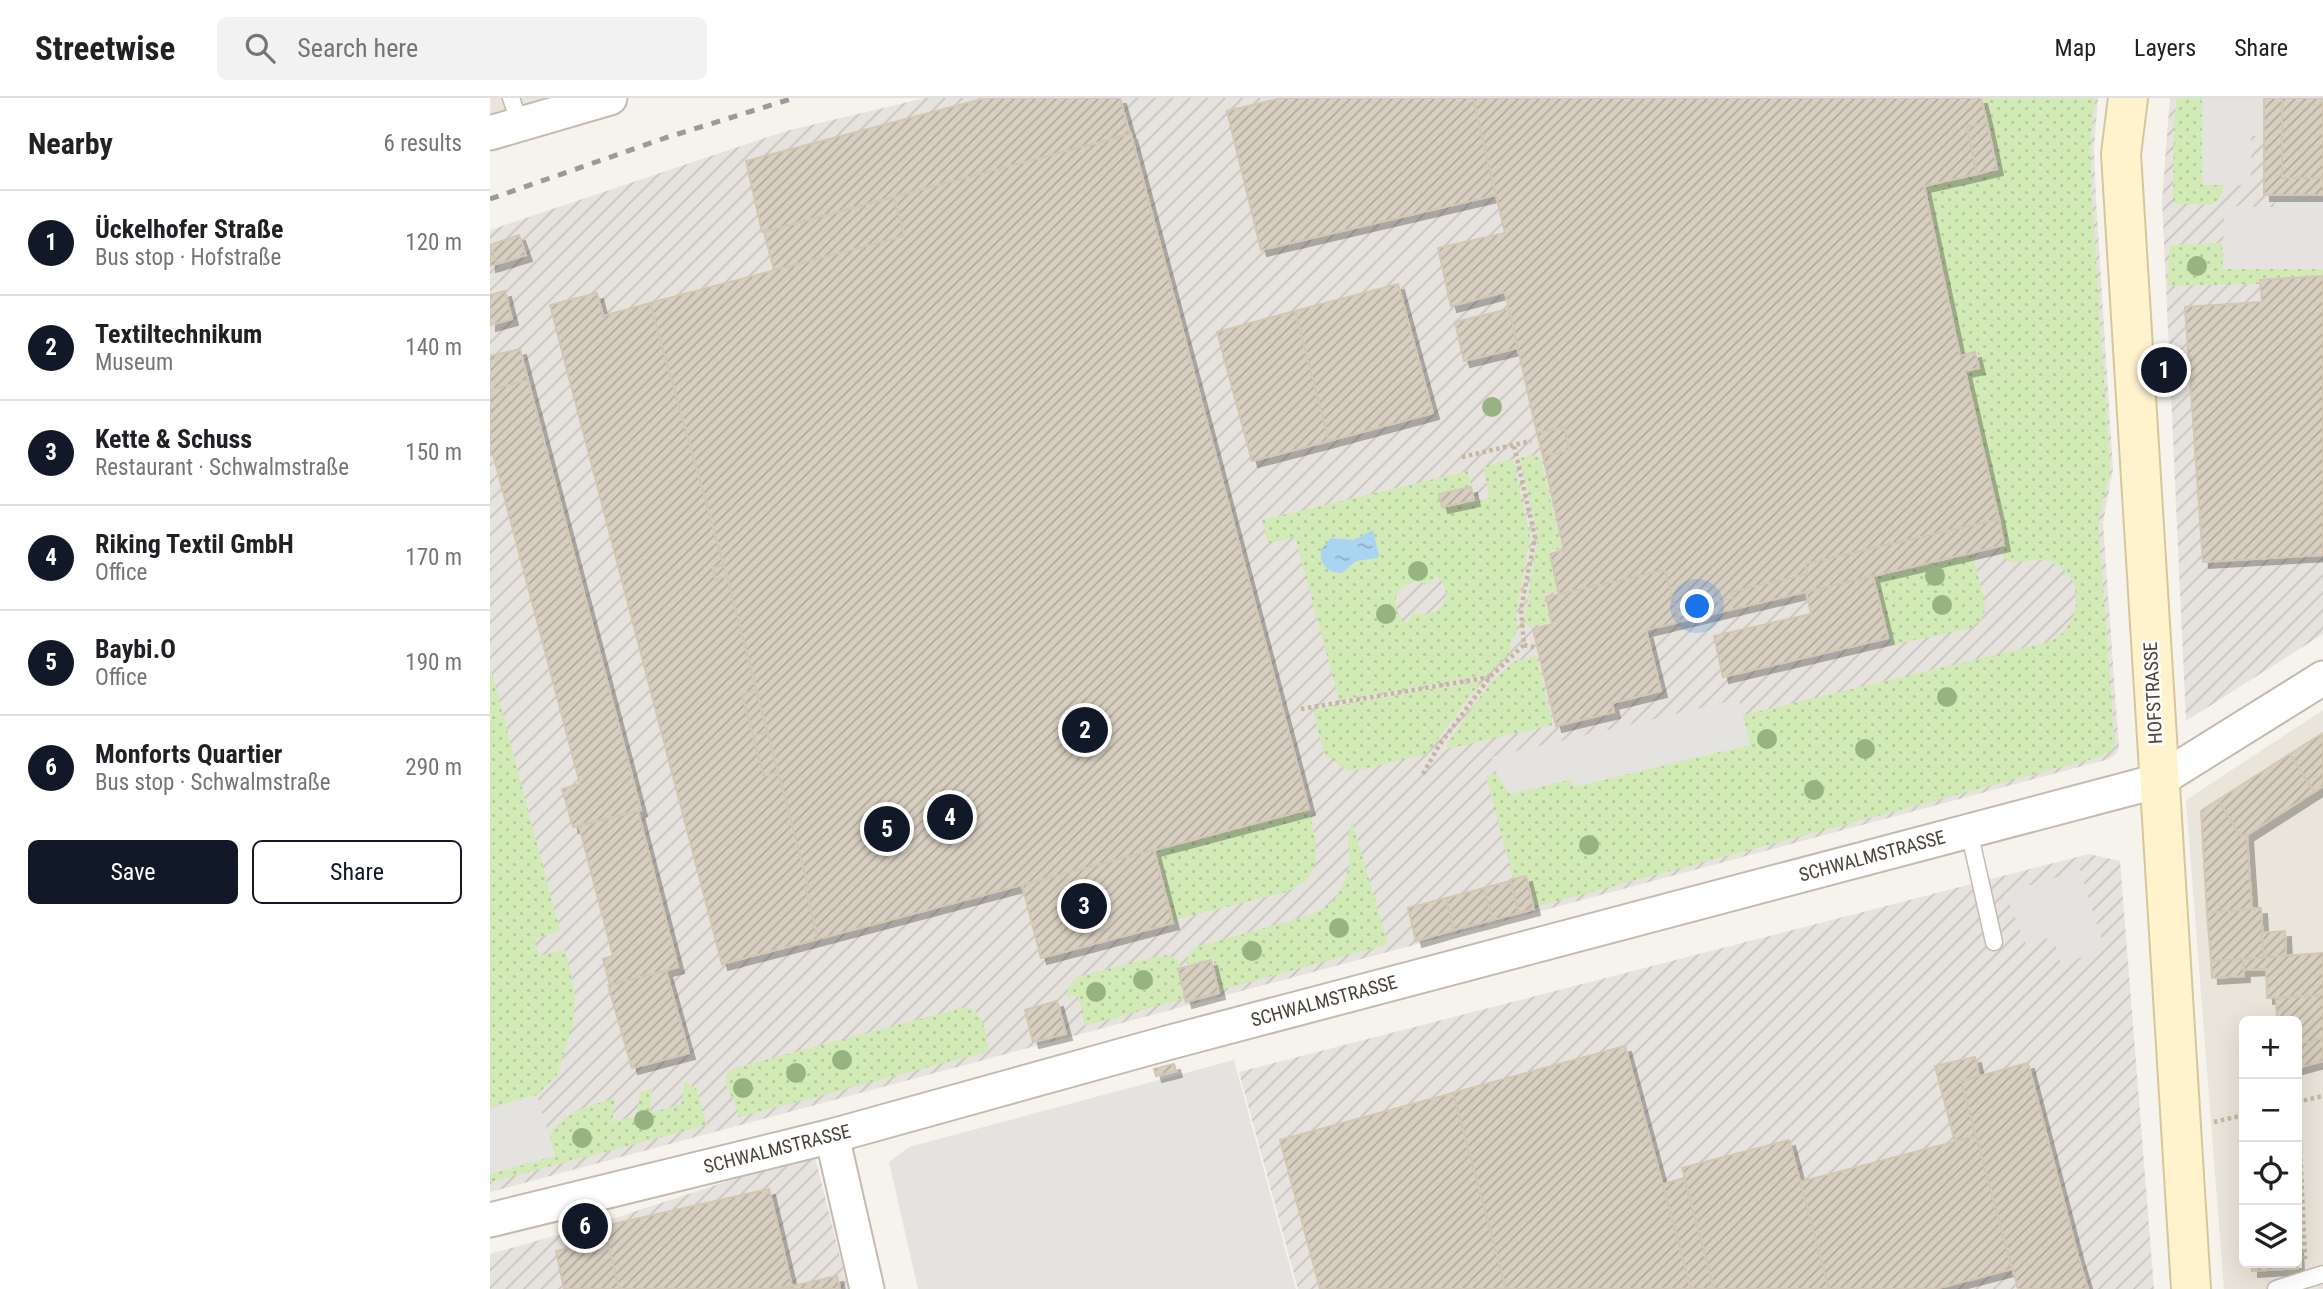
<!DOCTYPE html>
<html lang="en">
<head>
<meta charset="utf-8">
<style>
	:root { --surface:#fff; --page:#f2f2f2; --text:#202124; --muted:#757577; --line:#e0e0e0; --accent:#111827 }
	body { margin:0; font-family:"Roboto Condensed",sans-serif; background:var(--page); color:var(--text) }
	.controls { position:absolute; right:21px; bottom:21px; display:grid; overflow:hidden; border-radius:10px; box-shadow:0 7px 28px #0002 }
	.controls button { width:63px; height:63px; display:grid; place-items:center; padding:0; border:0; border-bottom:2px solid var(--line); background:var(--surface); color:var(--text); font:35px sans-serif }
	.you { position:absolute; left:1208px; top:509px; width:24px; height:24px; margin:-18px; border:5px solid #fff; border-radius:50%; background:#1a73e8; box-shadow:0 0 0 10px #1a73e833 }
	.badge { display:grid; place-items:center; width:46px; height:46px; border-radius:50%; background:var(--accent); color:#fff; font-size:23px; font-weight:700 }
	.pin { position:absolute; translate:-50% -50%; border:4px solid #fff; box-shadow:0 2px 7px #0006 }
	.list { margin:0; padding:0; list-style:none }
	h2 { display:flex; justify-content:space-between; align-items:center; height:91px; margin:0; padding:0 28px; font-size:30px }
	h2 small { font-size:23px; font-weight:400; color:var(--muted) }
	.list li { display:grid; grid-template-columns:46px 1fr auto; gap:21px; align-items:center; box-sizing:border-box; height:105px; padding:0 28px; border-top:2px solid var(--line) }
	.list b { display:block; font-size:26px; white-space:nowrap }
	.list p { margin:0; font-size:23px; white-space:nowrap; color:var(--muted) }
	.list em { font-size:23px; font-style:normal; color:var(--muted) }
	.actions { display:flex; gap:14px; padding:21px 28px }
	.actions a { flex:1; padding:16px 0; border:2px solid var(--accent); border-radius:10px; text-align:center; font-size:24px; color:var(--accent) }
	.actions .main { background:var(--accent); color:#fff }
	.icon { flex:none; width:38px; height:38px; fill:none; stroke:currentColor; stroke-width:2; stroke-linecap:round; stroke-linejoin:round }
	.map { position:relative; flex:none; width:1833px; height:1191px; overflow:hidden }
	header { display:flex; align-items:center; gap:42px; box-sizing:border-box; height:98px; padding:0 35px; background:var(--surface); border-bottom:2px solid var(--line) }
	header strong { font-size:33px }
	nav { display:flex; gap:38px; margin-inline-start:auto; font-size:24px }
	.search { width:490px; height:63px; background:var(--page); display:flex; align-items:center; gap:18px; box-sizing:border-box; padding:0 24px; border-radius:10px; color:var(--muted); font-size:26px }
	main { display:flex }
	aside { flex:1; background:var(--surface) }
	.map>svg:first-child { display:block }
</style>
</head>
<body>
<header>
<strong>Streetwise</strong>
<div class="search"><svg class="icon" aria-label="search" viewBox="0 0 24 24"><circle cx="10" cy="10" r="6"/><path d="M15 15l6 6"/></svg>Search here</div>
<nav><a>Map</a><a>Layers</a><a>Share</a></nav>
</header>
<main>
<aside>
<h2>Nearby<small>6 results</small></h2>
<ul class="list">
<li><span class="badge">1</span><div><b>Ückelhofer Straße</b><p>Bus stop · Hofstraße</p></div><em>120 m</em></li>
<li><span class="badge">2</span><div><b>Textiltechnikum</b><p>Museum</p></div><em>140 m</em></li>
<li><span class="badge">3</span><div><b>Kette &amp; Schuss</b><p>Restaurant · Schwalmstraße</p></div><em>150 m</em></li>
<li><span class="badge">4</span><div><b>Riking Textil GmbH</b><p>Office</p></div><em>170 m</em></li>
<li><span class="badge">5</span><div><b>Baybi.O</b><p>Office</p></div><em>190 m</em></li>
<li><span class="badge">6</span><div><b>Monforts Quartier</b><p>Bus stop · Schwalmstraße</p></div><em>290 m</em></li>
</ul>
<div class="actions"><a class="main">Save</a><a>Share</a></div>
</aside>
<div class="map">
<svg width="1833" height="1191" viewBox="0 0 1833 1191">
	<defs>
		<pattern id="industrial-furrows" width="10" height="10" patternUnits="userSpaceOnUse" patternTransform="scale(1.75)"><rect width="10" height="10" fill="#e6e2dd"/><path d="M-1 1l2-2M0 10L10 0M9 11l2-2" fill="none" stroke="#c7c3be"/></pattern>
		<pattern id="grass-dots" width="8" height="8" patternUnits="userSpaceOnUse" patternTransform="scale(1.75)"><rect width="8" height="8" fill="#d2eab5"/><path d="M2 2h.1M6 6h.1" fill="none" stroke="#b6ca9c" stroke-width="1.8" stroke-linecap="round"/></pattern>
		<pattern id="water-ripples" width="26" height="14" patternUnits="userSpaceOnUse" patternTransform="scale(1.75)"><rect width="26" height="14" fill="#a9d4f2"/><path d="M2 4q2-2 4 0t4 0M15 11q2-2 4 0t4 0" fill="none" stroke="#8caec5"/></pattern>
		<pattern id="building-hatch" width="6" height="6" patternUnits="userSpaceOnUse" patternTransform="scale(1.75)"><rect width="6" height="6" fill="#d8cfc1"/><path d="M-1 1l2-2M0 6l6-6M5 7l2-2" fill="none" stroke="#b1aa9e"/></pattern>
		<filter id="shadow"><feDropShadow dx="6" dy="6" stdDeviation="0" flood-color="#0004"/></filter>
	</defs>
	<rect width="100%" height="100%" fill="#f6f3ec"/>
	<g fill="#eae5da" fill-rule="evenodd">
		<path d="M0,0H68L0,22Z"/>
		<path d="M1833,612V1191H1734L1696,702ZM1754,923H1807V1165H1754Z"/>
	</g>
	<g fill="url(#industrial-furrows)">
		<path d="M435,0H1608L1604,49L1606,102L1623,371L1613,425L1629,651L1625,657L1619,661L0,1094V132L296,33Z"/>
		<path d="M1680,0H1833V536L1696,623L1672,102Z"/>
		<path d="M1599,756L1630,763L1664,1191H808L749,974Z"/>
		<path d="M324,1055L358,1191H0V1156L116,1123Z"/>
	</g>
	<g fill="url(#grass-dots)" fill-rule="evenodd">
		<path d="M1493,0H1605L1600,49L1602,103L1620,371L1608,425L1625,647L1621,653L1609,659L1045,809L1037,777L1023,780L996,678L1007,676L1020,696L1079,682L1259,647L1253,617L1559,544C1591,530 1598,481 1563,465C1548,458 1536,465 1520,464L1513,459L1510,449L1517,448L1476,274L1491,271L1487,253L1471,256L1437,89L1510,73Z"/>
		<path d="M1687,0H1712V87H1734L1729,101L1721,107L1683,105L1684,25Z"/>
		<path d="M1732,145L1733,171H1833V177L1769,181V186L1677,188L1680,147Z"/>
		<path d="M1042,357L1050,359L1072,450L1058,454L1067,493L1053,497L1060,525L1040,529L1035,525V519L1048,438L1030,360Z"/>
		<path d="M1023,361L1040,439L1026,516L1027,531L1021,544L1020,555L999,575L991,578L849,602L805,439L778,446L772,422L978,373L981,388L949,396L952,410L984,402L985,404L1000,400L993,369ZM883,433L889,458L887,460L866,463L852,475L845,440L863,442ZM946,478C968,497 951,522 923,515L917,525C892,507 912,475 939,487Z"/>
		<path d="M1483,457L1496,511L1491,522L1481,530L1402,547L1385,479Z"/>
		<path d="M1046,558L1063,627L957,651V645L1002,583L1025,563Z"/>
		<path d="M0,568L70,833L44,841L49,858L75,851L85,896L83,926L67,977L47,997L0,1010Z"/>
		<path d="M992,582L937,656L865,673L857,672L834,656L823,612Z"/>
		<path d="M819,713C828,749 836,781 792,795L684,822L667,753Z"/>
		<path d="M862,724L898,846L731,892L723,860L697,867L698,858L706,849L824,816L834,810L845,801L856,781L860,761L858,736Z"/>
		<path d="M673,857C680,857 688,861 691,869L686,870L693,901L595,928L588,897L578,899V890L587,879Z"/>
		<path d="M475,909C495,912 495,937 499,953L249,1019C247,1013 246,1006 243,1001C236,989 229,978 245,970Z"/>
		<path d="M195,984L206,990L217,1027L0,1084V1076L64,1058L60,1037C74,1013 100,1007 125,1001L122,1024L146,1018L150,994L162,991L160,1015L191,1006Z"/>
	</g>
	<g fill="#e5e3e0">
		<path d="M1712,0H1791V38H1761V87H1712Z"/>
		<path d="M1791,80L1833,81V171H1733L1734,108L1784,109Z"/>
		<path d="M1249,601L1260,647L1084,689L1079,682L1020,696L1007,676L1002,659Z"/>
		<path d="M1590,772L1615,852L1571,866L1563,839L1536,846L1515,795Z"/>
		<path d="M744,962L806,1191H428L399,1064L419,1049Z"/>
		<path d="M47,997L65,1058L0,1076V1010Z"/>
	</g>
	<path fill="url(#water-ripples)" d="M883,432L889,458L887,460L866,463L852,475C838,475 829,466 831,452L841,440L863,442Z"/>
	<g fill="url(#building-hatch)" stroke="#d3c7b4" stroke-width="2" filter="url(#shadow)">
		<path d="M496,0H630L640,36L272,134L256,63Z"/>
		<path d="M792,0H983L1006,97L771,152L737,13Z"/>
		<path d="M983,0H1491L1497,24L1477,29L1487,76L1434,88L1470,258L1485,254L1489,270L1475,273L1509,421L1315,466L1318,476L1241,494L1243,500L1185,514L1175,472L1069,497L1060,456L1074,452L1053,358L1079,352L1074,329L1047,335L1015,194L961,208L948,150L1015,135Z"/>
		<path d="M1774,0H1792V80H1833V97H1774Z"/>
		<rect x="1792" y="0" width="41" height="80"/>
		<path d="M1497,24L1507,71L1487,76L1477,29Z"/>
		<path d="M641,36L819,711L328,841L315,789L318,788L234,467L160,205L414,138L404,99Z"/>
		<path d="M404,99L414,138L284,172L274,134Z"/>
		<path d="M29,137L36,157L7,166L0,147Z"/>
		<path d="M0,148L7,166L0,168Z"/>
		<path d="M1833,178V457L1713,464L1695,209L1772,204L1770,182Z"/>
		<path d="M908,186L943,315L839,343L805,213Z"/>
		<path d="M15,193L22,221L0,227V197Z"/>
		<path d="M107,195L113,218L160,205L233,466L223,470L226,482L237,478L266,592L252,596L274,678L288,674L318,788L315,789L328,841L232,866L60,207Z"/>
		<path d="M1019,211L1028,250L974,263L965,224Z"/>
		<path d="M805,213L839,343L762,363L727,234Z"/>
		<path d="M30,251L38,282L0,292V258Z"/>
		<path d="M38,282L151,712L83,729L72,691L90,686L3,356L0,357V292Z"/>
		<path d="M1074,329L1079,352L1053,358L1047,335Z"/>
		<path d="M981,389L984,402L952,409L949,396Z"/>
		<path d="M1509,421L1514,447L1189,524L1186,514L1243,500L1241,494L1318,476L1315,466Z"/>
		<path d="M234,467L237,478L226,482L223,470Z"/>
		<path d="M1175,472L1189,524L1156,532L1171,593L1122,605L1124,614L1066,628L1043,531L1062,526L1056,499Z"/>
		<path d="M1383,478L1398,540L1233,579L1224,538L1321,516L1316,494Z"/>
		<path d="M266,592L277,634L263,638L252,596Z"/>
		<path d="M277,634L288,674L274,678L263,638Z"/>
		<path d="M1833,635V688L1824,694L1800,656Z"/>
		<path d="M1800,656L1824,694L1757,737H1750L1728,702Z"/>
		<path d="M1728,702L1750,737H1757L1762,812L1717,815L1711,713Z"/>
		<path d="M148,713L188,869L120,887L113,861L123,858L89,728Z"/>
		<path d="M664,752L683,825L551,860L532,787Z"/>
		<path d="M1036,778L1044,811L1029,815L1020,782Z"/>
		<path d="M1020,783L1029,815L1002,822L994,790Z"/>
		<path d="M994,790L1003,822L964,832L956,800Z"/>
		<path d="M956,800L964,832L926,843L918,810Z"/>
		<path d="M1771,810L1774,860L1721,863L1717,815Z"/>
		<path d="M1795,833L1796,857L1774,860L1772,835Z"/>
		<path d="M1833,855V897L1777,900L1776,871L1754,872L1753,861Z"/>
		<path d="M1753,861L1754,878L1722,880L1721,863Z"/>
		<path d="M721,862L729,895L696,904L688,871Z"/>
		<path d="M176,873L199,955L142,970L118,887Z"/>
		<path d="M1833,897V940L1807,947V923H1787L1786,900Z"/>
		<path d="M567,903L576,936L543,944L535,912Z"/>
		<path d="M1833,940V963L1807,970V947Z"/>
		<path d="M1135,948L1201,1191H1016L963,995Z"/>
		<path d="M1485,959L1489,978L1471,983L1486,1038L1465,1044L1445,968Z"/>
		<path d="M1538,965L1588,1158L1598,1191H1528L1471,983Z"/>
		<path d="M684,966L686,973L666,978L664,971Z"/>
		<path d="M963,995L1016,1191H830L790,1042Z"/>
		<path d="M1486,1038L1522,1171L1445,1191H1339L1310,1084Z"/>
		<path d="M1299,1042L1339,1191H1224L1192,1070Z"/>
		<path d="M1194,1080L1224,1191H1201L1173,1086Z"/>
		<path d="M279,1091L302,1188L283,1191H129L114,1128Z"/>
		<path d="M104,1130L107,1142L92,1146L89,1133Z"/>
		<path d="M117,1142L129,1191H74L66,1153Z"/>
		<path d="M1807,1145L1808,1170L1762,1173V1165H1807Z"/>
		<path d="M347,1178L350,1191H283L294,1190Z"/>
	</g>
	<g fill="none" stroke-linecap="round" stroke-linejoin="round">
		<defs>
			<g id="lane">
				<path d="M21,0L30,26"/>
				<path d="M1479,733L1504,844"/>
				<path d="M1786,1191L1833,1176"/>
			</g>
			<g id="street">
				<path d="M0,35L120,0"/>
				<path d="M342,1038L377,1191"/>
				<path d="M0,1122L342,1038L677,945L1668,683L1833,580"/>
			</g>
			<path id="secondary" d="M1638,0L1631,56L1701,1191"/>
		</defs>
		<use href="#lane" stroke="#c2bbae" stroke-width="19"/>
		<use href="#street" stroke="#c2bbae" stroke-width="37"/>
		<use href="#secondary" stroke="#d6c79b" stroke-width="42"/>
		<g stroke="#c4b79f" stroke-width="4.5" stroke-dasharray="3.5 3.5" stroke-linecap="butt">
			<path d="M972,359L1041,343"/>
			<path d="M1034,547L1044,549"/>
			<path d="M811,611L1000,579"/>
			<path d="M933,676L950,646L1000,579L1034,547L1031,511L1045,439L1024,348"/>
			<path d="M1807,1004L1833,998"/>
			<path d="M1808,1004L1815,1161"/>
			<path d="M1724,1024L1754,1017"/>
		</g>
		<use href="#lane" stroke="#fff" stroke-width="16"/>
		<use href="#street" stroke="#fff" stroke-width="33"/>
		<use href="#secondary" stroke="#fff3cd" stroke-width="38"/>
		<path stroke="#9a9a9a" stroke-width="5" stroke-dasharray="9 9" stroke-linecap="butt" d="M0,101L175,40L304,0"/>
	</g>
	<g fill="#97b381">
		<circle cx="1707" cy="168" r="10"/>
		<circle cx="1002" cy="309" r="10"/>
		<circle cx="928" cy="473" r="10"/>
		<circle cx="1445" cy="478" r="10"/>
		<circle cx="1452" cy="507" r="10"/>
		<circle cx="896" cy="516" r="10"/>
		<circle cx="1457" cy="599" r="10"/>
		<circle cx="1277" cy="641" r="10"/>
		<circle cx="1375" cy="651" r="10"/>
		<circle cx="1324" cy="692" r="10"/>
		<circle cx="1099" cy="747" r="10"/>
		<circle cx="849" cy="830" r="10"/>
		<circle cx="762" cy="853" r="10"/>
		<circle cx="653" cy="882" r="10"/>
		<circle cx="606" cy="894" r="10"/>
		<circle cx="352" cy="962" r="10"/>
		<circle cx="306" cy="975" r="10"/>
		<circle cx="253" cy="990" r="10"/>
		<circle cx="154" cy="1022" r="10"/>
		<circle cx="92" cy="1040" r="10"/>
	</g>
	<g text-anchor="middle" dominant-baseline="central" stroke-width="5" stroke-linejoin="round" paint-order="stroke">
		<g font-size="19" fill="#4b4439" stroke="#fff">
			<text transform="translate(1663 595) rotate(-93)">HOFSTRASSE</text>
			<text transform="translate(1382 758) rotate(-15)">SCHWALMSTRASSE</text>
			<text transform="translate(834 903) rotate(-15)">SCHWALMSTRASSE</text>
			<text transform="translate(287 1051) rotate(-14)">SCHWALMSTRASSE</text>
		</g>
	</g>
</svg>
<div class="controls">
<button>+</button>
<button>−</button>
<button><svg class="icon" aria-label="locate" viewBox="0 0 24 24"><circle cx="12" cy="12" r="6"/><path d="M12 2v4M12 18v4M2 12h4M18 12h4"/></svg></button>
<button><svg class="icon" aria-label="layers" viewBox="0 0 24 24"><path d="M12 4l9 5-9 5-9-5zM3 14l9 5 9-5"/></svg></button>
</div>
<div class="you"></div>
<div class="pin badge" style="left:1674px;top:272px">1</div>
<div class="pin badge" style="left:595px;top:632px">2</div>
<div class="pin badge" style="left:594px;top:808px">3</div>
<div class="pin badge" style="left:460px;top:719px">4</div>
<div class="pin badge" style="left:397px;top:731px">5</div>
<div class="pin badge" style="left:95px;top:1128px">6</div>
</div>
</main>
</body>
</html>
